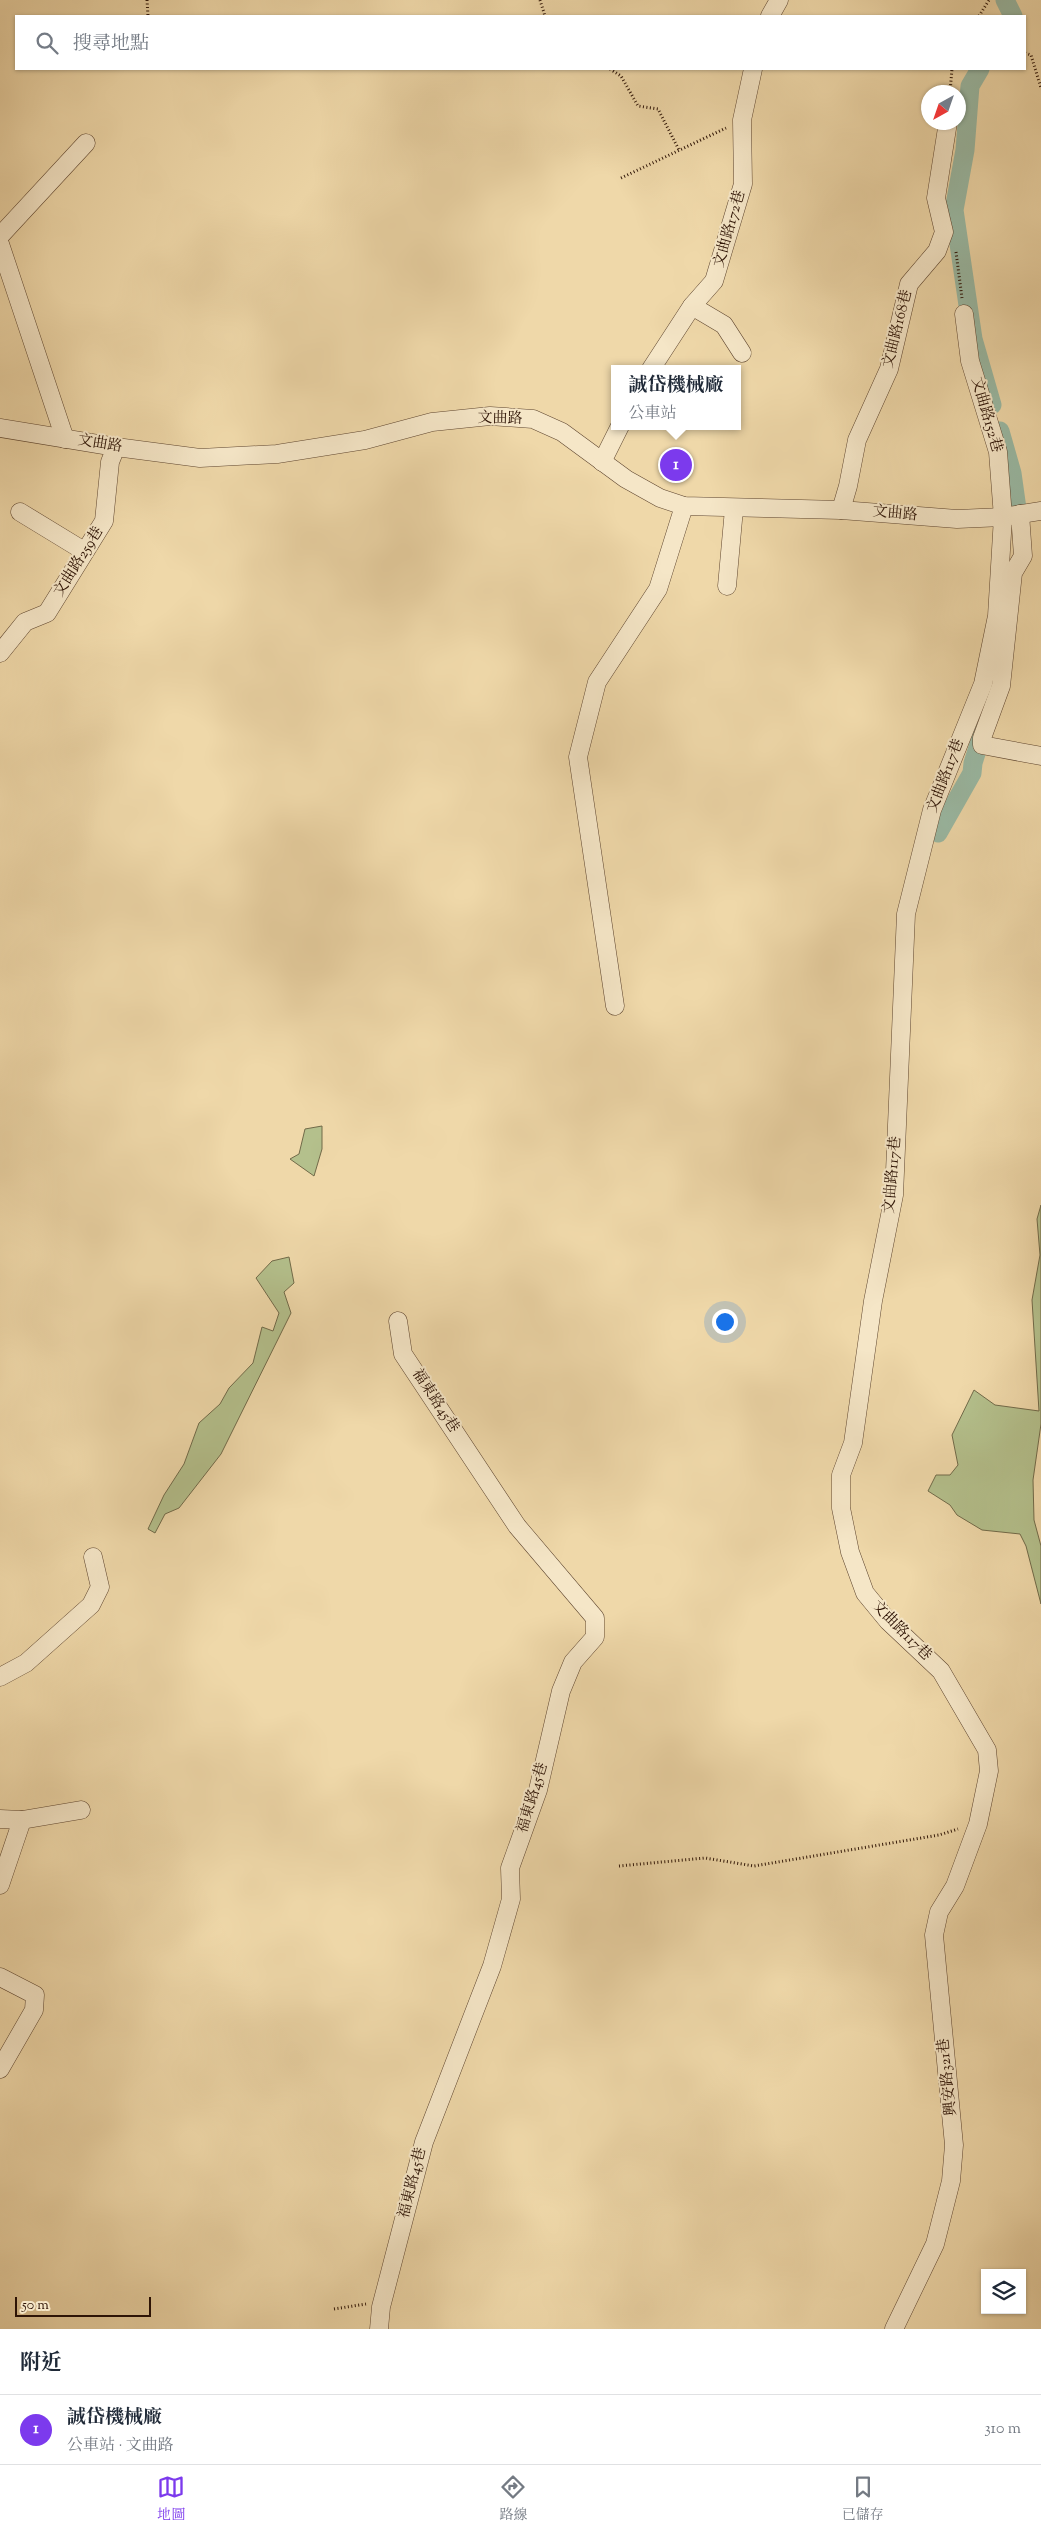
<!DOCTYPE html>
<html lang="zh-TW">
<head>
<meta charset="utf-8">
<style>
	:root { --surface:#fff; --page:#f2f2f3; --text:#1f2937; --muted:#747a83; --line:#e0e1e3; --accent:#7c3aed }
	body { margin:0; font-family:"Sorts Mill Goudy","Noto Serif TC",serif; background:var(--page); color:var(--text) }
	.controls { position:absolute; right:15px; bottom:15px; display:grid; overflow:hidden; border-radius:0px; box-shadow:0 1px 4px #0004 }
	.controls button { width:45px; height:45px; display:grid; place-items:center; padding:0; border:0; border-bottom:1px solid var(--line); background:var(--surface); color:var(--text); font:25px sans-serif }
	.compass { position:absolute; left:921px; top:85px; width:45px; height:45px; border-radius:50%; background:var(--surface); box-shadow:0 1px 4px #0004; rotate:220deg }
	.scale { position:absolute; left:15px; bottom:12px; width:136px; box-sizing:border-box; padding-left:5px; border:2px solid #2e1406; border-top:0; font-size:14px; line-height:18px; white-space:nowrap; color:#2e1406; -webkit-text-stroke:4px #f5e6c7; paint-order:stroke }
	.you { position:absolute; left:724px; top:1321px; width:18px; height:18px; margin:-12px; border:4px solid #fff; border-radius:50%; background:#1a73e8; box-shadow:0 0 0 8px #1a73e833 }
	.badge { display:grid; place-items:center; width:32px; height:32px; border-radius:50%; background:var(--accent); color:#fff; font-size:16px; font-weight:700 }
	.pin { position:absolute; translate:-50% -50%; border:2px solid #fff; box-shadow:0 1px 5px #0006 }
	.popup { position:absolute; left:611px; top:365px; width:130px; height:65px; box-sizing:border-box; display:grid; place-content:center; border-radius:0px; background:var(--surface); filter:drop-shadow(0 1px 4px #0005); font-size:16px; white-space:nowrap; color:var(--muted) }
	.popup b { font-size:19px; color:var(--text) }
	.popup::after { content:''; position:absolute; left:50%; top:100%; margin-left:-10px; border:10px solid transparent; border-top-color:var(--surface) }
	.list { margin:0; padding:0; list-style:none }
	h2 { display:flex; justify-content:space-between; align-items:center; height:65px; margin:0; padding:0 20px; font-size:21px }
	h2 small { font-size:16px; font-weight:400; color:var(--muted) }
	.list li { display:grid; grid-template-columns:32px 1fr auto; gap:15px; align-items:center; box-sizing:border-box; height:70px; padding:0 20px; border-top:1px solid var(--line) }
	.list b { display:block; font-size:19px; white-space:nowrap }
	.list p { margin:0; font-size:16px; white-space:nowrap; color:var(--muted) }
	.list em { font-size:16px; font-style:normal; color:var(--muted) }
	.icon { flex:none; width:28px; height:28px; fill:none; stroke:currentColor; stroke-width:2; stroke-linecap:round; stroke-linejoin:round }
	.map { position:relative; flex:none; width:1041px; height:2329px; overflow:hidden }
	.search { position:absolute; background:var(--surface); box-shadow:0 1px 4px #0004; left:15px; right:15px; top:15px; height:55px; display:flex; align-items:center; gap:12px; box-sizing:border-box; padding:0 18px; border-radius:0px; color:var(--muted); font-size:19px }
	.sheet { height:135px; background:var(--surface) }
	nav { display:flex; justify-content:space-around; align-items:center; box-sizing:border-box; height:70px; border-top:1px solid var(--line); background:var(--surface); font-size:14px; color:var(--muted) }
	nav a { display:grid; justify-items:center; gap:2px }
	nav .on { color:var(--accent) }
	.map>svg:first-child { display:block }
</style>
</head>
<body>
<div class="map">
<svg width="1041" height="2329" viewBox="0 0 1041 2329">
	<rect width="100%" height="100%" fill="#efd8a9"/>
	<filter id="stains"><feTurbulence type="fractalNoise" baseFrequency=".004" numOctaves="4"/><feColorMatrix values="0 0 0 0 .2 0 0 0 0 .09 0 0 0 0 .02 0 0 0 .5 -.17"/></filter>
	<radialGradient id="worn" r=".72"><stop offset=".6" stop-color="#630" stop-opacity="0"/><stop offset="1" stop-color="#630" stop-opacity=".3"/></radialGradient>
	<g fill="#b4c08c" stroke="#716a49">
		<path d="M322,1126V1149L314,1176L290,1159L299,1154L305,1129Z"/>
		<path d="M1041,1205V1424L1033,1480L1034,1520L1041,1546V1604L1026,1546L1020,1534L982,1530L957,1515L950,1505L928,1491L936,1475H950L958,1465L952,1435L974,1390L995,1405L1039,1411L1032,1300L1040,1255L1037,1219Z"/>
		<path d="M289,1257L294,1283L284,1292L291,1313L221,1454L179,1508L165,1514L155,1533L148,1529L164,1495L184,1464L199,1423L220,1404L229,1388L253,1363L262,1327L273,1331L279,1313L256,1278L272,1261Z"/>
	</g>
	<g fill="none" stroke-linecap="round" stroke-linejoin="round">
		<g stroke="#9abaa5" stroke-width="19">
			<path d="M1005,0L1013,16"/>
			<path d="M980,69L970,86L965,150L954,210L973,339L992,405"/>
			<path d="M1000,431L1012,473L1018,516"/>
			<path d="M938,833L972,773L973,763L984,728"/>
		</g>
		<defs>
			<g id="minor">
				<path d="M770,16L779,0"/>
				<path d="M0,236L86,143"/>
				<path d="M0,244L65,439"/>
				<path d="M692,306L724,325L742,353"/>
				<path d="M651,369L692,306L714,281L743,184L742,120L753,69"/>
				<path d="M0,428L116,447L200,458L277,454L365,440L432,422L490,416L533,419L562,432L626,479L660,498L684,506L841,510L957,519L1003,517L1041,511"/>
				<path d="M602,462L620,426"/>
				<path d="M841,510L848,486L857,440L889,369L909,284L937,251L944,232L936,198L948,122"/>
				<path d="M20,512L84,551"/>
				<path d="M1020,514L1023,556L1013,573L1001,686L982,738V745L1041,756"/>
				<path d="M727,586L734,509"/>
				<path d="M0,653L25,622L47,613L104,521L110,462L116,447"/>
				<path d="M615,1006L578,757L597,682L658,589L684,506"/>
				<path d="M0,1677L26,1663L91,1605L100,1587L93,1557"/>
				<path d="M0,1819L22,1820L81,1810"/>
				<path d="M0,1885L22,1820"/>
				<path d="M0,1977L35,1995L34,2010L0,2069"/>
				<path d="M379,2329L381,2307L424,2142L492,1966L511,1899L510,1868L538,1790L561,1691L573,1662L595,1637V1618L517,1526L403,1354L398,1321"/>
				<path d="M894,2329L935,2244L951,2181L954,2145L934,1935L939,1912L955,1886L978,1824L989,1771L987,1750L941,1671L888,1621L865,1593L850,1552L841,1508V1475L853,1443L873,1301L894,1195L906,914L932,810L983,684L997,616L1003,517L998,452L970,361L964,314"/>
			</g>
		</defs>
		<use href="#minor" stroke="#5e452f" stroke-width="19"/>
		<g stroke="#2e1406" stroke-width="3" stroke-dasharray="1 2.5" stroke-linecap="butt">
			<path d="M147,0L148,16"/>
			<path d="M540,0L545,16"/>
			<path d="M979,16L989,0"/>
			<path d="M1025,53L1031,55L1041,88"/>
			<path d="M610,69L621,76L638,106L658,109L679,150"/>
			<path d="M950,92L952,69"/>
			<path d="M621,178L726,128"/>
			<path d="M956,252L962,298"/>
			<path d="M619,1866L705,1858L754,1866L939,1835L958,1829"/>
			<path d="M334,2309L366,2304"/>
		</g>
		<use href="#minor" stroke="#f5e6c7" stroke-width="18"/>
	</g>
	<g text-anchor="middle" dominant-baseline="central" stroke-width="4" stroke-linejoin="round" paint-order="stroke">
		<g font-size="15" fill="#2e1406" stroke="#f5e6c7">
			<text transform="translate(730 229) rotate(-74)">文曲路172巷</text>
			<text transform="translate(898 329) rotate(-76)">文曲路168巷</text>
			<text transform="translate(986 415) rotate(74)">文曲路152巷</text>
			<text transform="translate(500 419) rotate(1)">文曲路</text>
			<text transform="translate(100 444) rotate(9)">文曲路</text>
			<text transform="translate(895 514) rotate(5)">文曲路</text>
			<text transform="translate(79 562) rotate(-58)">文曲路259巷</text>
			<text transform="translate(946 776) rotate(-69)">文曲路117巷</text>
			<text transform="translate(893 1175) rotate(-85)">文曲路117巷</text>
			<text transform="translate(435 1401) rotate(57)">福東路45巷</text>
			<text transform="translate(901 1631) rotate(45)">文曲路117巷</text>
			<text transform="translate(533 1798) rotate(-73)">福東路45巷</text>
			<text transform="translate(948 2077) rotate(-96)">興安路321巷</text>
			<text transform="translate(413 2183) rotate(-76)">福東路45巷</text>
		</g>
	</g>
	<rect width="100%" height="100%" filter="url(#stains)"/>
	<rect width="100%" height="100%" fill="url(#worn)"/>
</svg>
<div class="controls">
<button><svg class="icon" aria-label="layers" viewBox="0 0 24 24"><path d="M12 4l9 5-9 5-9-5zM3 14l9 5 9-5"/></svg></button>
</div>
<svg class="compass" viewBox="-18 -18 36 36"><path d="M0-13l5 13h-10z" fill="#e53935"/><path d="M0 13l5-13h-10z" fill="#747a83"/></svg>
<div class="scale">50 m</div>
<div class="you"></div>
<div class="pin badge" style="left:676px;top:465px">1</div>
<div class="popup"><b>誠岱機械廠</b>公車站</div>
<div class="search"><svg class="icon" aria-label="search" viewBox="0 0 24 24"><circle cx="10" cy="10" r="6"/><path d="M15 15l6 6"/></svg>搜尋地點</div>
</div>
<section class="sheet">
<h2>附近<small></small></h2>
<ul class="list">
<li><span class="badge">1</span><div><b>誠岱機械廠</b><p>公車站 · 文曲路</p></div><em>310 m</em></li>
</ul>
</section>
<nav>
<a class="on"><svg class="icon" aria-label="map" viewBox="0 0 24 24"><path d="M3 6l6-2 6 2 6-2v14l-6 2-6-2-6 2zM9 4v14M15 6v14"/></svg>地圖</a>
<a><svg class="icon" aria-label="directions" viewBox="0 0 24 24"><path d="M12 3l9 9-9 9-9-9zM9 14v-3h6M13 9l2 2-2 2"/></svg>路線</a>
<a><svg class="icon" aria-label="saved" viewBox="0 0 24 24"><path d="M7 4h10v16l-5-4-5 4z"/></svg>已儲存</a>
</nav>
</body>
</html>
